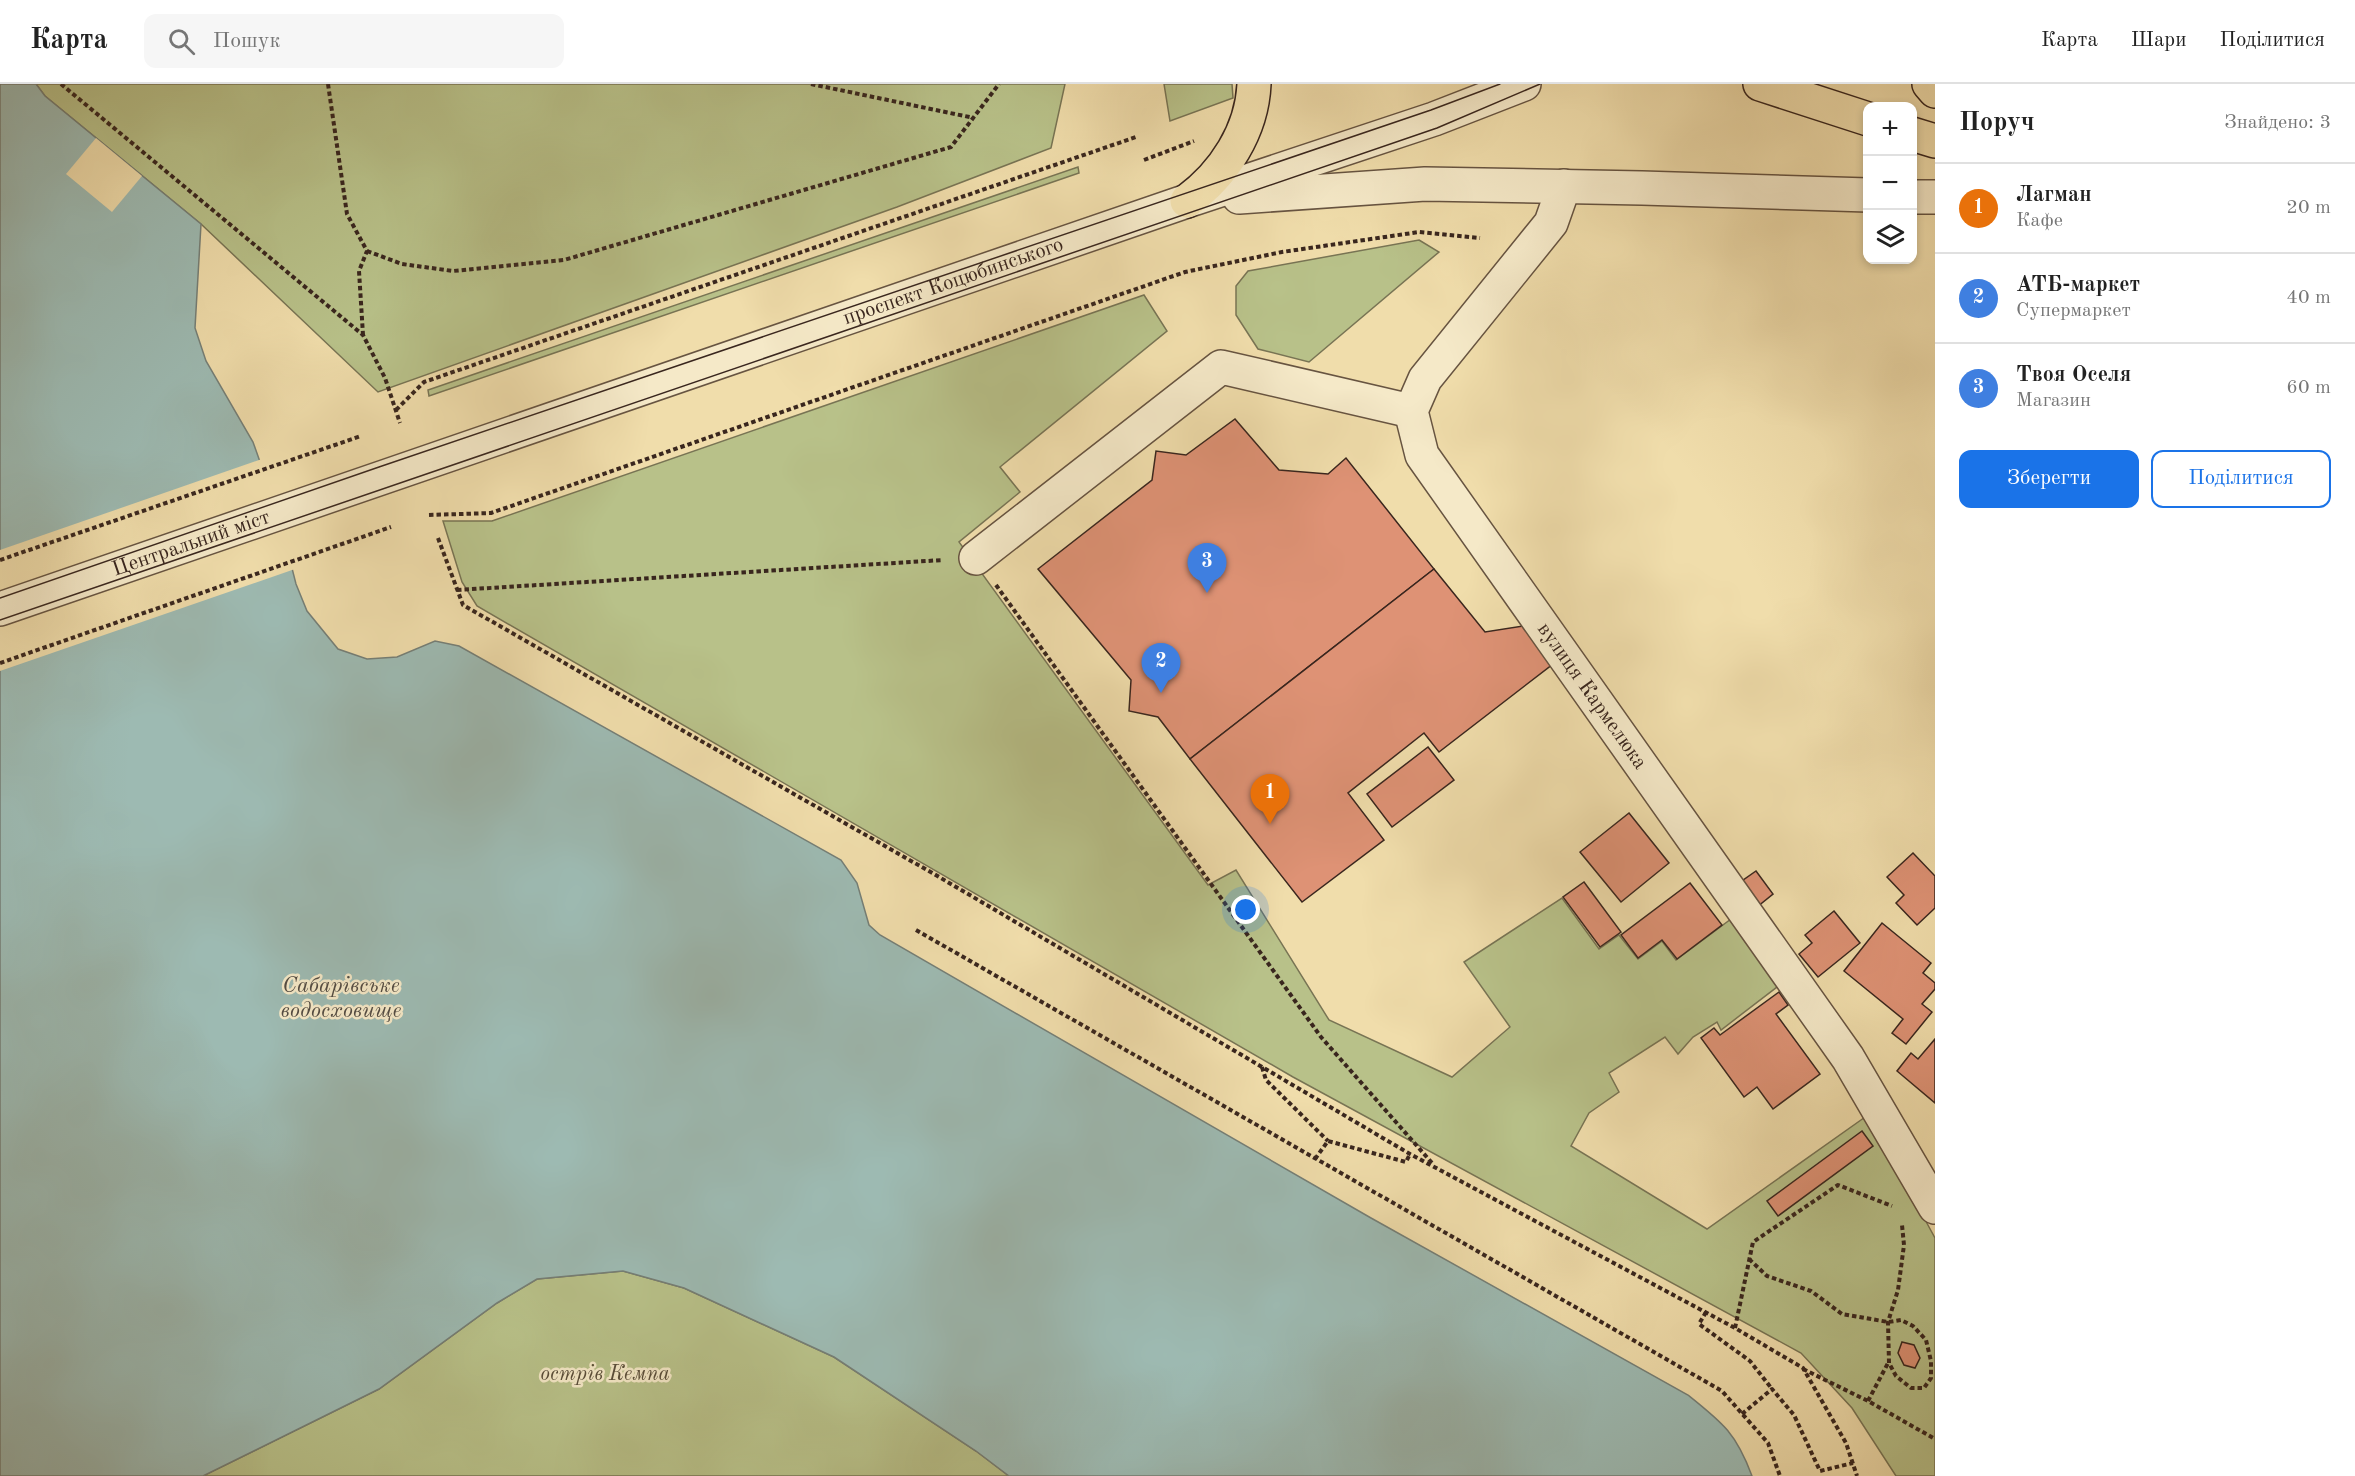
<!DOCTYPE html>
<html lang="uk">
<head>
<meta charset="utf-8">
<style>
	:root { --surface:#fff; --page:#f6f6f6; --text:#222; --muted:#767676; --line:#e0e0e0; --accent:#1a73e8 }
	body { margin:0; font-family:"Old Standard TT",serif; background:var(--page); color:var(--text) }
	.controls { position:absolute; right:18px; top:18px; display:grid; overflow:hidden; border-radius:12px; box-shadow:0 3px 9px #0003 }
	.controls button { width:54px; height:54px; display:grid; place-items:center; padding:0; border:0; border-bottom:2px solid var(--line); background:var(--surface); color:var(--text); font:30px sans-serif }
	.you { position:absolute; left:1246px; top:826px; width:21px; height:21px; margin:-15px; border:4px solid #fff; border-radius:50%; background:#1a73e8; box-shadow:0 0 0 9px #1a73e833 }
	.badge { display:grid; place-items:center; width:39px; height:39px; border-radius:50%; background:var(--accent); color:#fff; font-size:20px; font-weight:700 }
	.pin { position:absolute; translate:-50% -50px; filter:drop-shadow(0 2px 3px #0008) }
	.pin::after { content:''; position:absolute; top:32px; width:21px; height:18px; background:inherit; clip-path:polygon(0 0,100% 0,50% 100%) }
	.list { margin:0; padding:0; list-style:none }
	h2 { display:flex; justify-content:space-between; align-items:center; height:78px; margin:0; padding:0 24px; font-size:26px }
	h2 small { font-size:20px; font-weight:400; color:var(--muted) }
	.list li { display:grid; grid-template-columns:39px 1fr auto; gap:18px; align-items:center; box-sizing:border-box; height:90px; padding:0 24px; border-top:2px solid var(--line) }
	.list b { display:block; font-size:22px; white-space:nowrap }
	.list p { margin:0; font-size:20px; white-space:nowrap; color:var(--muted) }
	.list em { font-size:20px; font-style:normal; color:var(--muted) }
	.actions { display:flex; gap:12px; padding:18px 24px }
	.actions a { flex:1; padding:14px 0; border:2px solid var(--accent); border-radius:12px; text-align:center; font-size:21px; color:var(--accent) }
	.actions .main { background:var(--accent); color:#fff }
	.icon { flex:none; width:33px; height:33px; fill:none; stroke:currentColor; stroke-width:2; stroke-linecap:round; stroke-linejoin:round }
	.map { position:relative; flex:none; width:1935px; height:1392px; overflow:hidden }
	header { display:flex; align-items:center; gap:36px; box-sizing:border-box; height:84px; padding:0 30px; background:var(--surface); border-bottom:2px solid var(--line) }
	header strong { font-size:28px }
	nav { display:flex; gap:33px; margin-inline-start:auto; font-size:21px }
	.search { width:420px; height:54px; background:var(--page); display:flex; align-items:center; gap:15px; box-sizing:border-box; padding:0 21px; border-radius:12px; color:var(--muted); font-size:22px }
	main { display:flex }
	aside { flex:1; background:var(--surface) }
	.map>svg:first-child { display:block }
</style>
</head>
<body>
<header>
<strong>Карта</strong>
<div class="search"><svg class="icon" aria-label="search" viewBox="0 0 24 24"><circle cx="10" cy="10" r="6"/><path d="M15 15l6 6"/></svg>Пошук</div>
<nav><a>Карта</a><a>Шари</a><a>Поділитися</a></nav>
</header>
<main>
<div class="map">
<svg width="1935" height="1392" viewBox="0 0 1935 1392">
	<rect width="100%" height="100%" fill="#f0ddab"/>
	<filter id="stains"><feTurbulence type="fractalNoise" baseFrequency=".00333" numOctaves="4"/><feColorMatrix values="0 0 0 0 .2 0 0 0 0 .09 0 0 0 0 .02 0 0 0 .5 -.17"/></filter>
	<radialGradient id="worn" r=".72"><stop offset=".6" stop-color="#630" stop-opacity="0"/><stop offset="1" stop-color="#630" stop-opacity=".3"/></radialGradient>
	<g fill="#b8c189" stroke="#787454" stroke-width="1.5">
		<path d="M36,0H1065L1051,64L897,123L378,308L201,140L45,12Z"/>
		<path d="M1164,0H1232L1233,14L1170,37Z"/>
		<path d="M1078,83L1079,89L429,312L428,306Z"/>
		<path d="M1419,156L1439,168L1309,278L1258,265L1236,231V202L1248,187Z"/>
		<path d="M1144,211L1167,247L1000,383L1020,408L959,458L1208,801L1236,786L1329,936L1452,993L1510,943L1464,878L1562,814L1599,865L1619,851L1638,875L1662,857L1676,876L1731,835L1781,900L1721,946L1717,938L1693,953L1678,970L1665,953L1609,989L1619,1008L1589,1029L1571,1062L1707,1145L1868,1031L1935,1154V1392H1896L1852,1324L1801,1269L1293,993L477,522L462,498L443,437H492Z"/>
		<path d="M623,1187L684,1204L834,1273L976,1367L1009,1392H203L379,1305L497,1219L537,1195Z"/>
	</g>
	<path fill="#9dbab2" stroke="#757f77" stroke-width="1.5" d="M0,0H36L45,12L201,140L195,244L206,277L253,358L278,429L296,500L307,527L338,565L367,575L397,573L435,557L459,562L841,776L857,799L869,841L880,851L1371,1134L1688,1311C1723,1339 1736,1349 1752,1392H1009L976,1367L834,1273L684,1204L623,1187L537,1195L497,1219L379,1305L203,1392H0Z"/>
	<g fill="#f0ddab">
		<path d="M96,54L142,92L112,128L66,90Z"/>
		<path d="M262,375L281,429L295,485L0,587V466Z"/>
	</g>
	<g fill="#de9275" stroke="#39261e" stroke-width="1.5">
		<path d="M1235,335L1279,386L1328,390L1346,374L1434,485L1190,675L1158,633L1129,627L1131,596L1038,485L1152,396L1156,367L1186,371Z"/>
		<path d="M1434,485L1485,548L1523,542L1553,580L1439,668L1424,649L1348,709L1384,756L1302,818L1190,675Z"/>
		<path d="M1428,663L1454,696L1392,743L1367,710Z"/>
		<path d="M1629,729L1669,779L1621,818L1580,768Z"/>
		<path d="M1913,769L1935,792V824L1917,841L1896,819L1904,811L1887,793Z"/>
		<path d="M1756,787L1773,810L1757,823L1739,799Z"/>
		<path d="M1584,798L1621,848L1600,863L1563,813Z"/>
		<path d="M1690,799L1722,841L1677,875L1662,856L1638,874L1621,851Z"/>
		<path d="M1834,827L1860,859L1818,893L1799,870L1812,859L1805,851Z"/>
		<path d="M1882,839L1931,879L1923,889L1935,899V905L1922,920L1932,928L1906,960L1892,949L1903,935L1844,887Z"/>
		<path d="M1779,908L1788,921L1776,930L1820,990L1773,1025L1757,1003L1744,1013L1701,954L1714,944L1720,951Z"/>
		<path d="M1935,955V1019L1897,987L1911,969L1918,975Z"/>
		<path d="M1862,1047L1873,1062L1778,1132L1767,1117Z"/>
		<path d="M1902,1258L1914,1261L1920,1274L1915,1284L1904,1281L1898,1269Z"/>
	</g>
	<g fill="none" stroke-linecap="round" stroke-linejoin="round">
		<defs>
			<g id="minor">
				<path id="s1" d="M1564,102L1551,139L1425,295L1411,327L1422,371L1848,974L1935,1123"/>
				<path d="M1239,113L1425,100L1642,104L1868,111"/>
				<path d="M1912,113H1935"/>
				<path d="M976,474L1221,283L1411,327"/>
				<path id="s2" d="M0,525L1187,117L1434,35L1524,0"/>
			</g>
			<g id="major">
				<path d="M1760,0L1868,35"/>
				<path d="M1929,0L1935,7"/>
				<path d="M1912,50L1935,57"/>
				<path d="M1187,117C1224,90 1252,47 1254,0"/>
			</g>
		</defs>
		<use href="#minor" stroke="#675441" stroke-width="36"/>
		<use href="#major" stroke="#39261e" stroke-width="36"/>
		<g stroke="#39261e" stroke-width="4" stroke-dasharray="4.5 3" stroke-linecap="butt">
			<path d="M61,0L363,251L385,294L400,339"/>
			<path d="M328,0L347,130L367,167L359,187L363,251"/>
			<path d="M811,0L974,34"/>
			<path d="M1144,76L1194,57"/>
			<path d="M367,167L402,180L453,187L564,176L951,63L999,0"/>
			<path d="M396,326L424,298L1136,53"/>
			<path d="M429,431L491,429L1185,188L1282,168L1419,148L1480,154"/>
			<path d="M438,454L463,521L934,790L1410,1070L1735,1244L1803,1284L1846,1359L1857,1392"/>
			<path d="M0,476L361,352"/>
			<path d="M996,501L1321,953L1432,1079"/>
			<path d="M457,506L943,476"/>
			<path d="M0,579L391,443"/>
			<path d="M916,846L1722,1307L1768,1359L1780,1392"/>
			<path d="M1262,983L1266,996L1328,1057"/>
			<path d="M1315,1075L1328,1057L1406,1078L1410,1070"/>
			<path d="M1749,1175L1767,1192L1811,1207L1842,1230L1888,1238L1901,1236L1913,1242L1926,1256L1931,1277V1294L1924,1304H1911L1896,1292L1889,1279L1888,1238L1898,1206L1904,1161L1902,1141"/>
			<path d="M1706,1228L1699,1240L1750,1277L1772,1305"/>
			<path d="M1735,1244L1753,1158L1838,1101L1892,1122"/>
			<path d="M1803,1285L1868,1317L1935,1355"/>
			<path d="M1868,1317L1888,1279"/>
			<path d="M1742,1330L1772,1305L1794,1331L1820,1387L1853,1379"/>
		</g>
		<use href="#minor" stroke="#f5e9c8" stroke-width="33"/>
		<use href="#major" stroke="#f0ddab" stroke-width="33"/>
		<g stroke="#39261e" stroke-width="1.5">
			<path d="M0,514L379,383L1431,26L1500,0"/>
			<path d="M0,536L1437,44L1540,0"/>
		</g>
	</g>
	<g text-anchor="middle" dominant-baseline="central" stroke-width="5" stroke-linejoin="round" paint-order="stroke">
		<g font-size="21" fill="#39261e" stroke="#f5e9c8">
			<text stroke="none"><textPath href="#s2" startOffset="1008">проспект Коцюбинського</textPath></text>
			<text stroke="none"><textPath href="#s2" startOffset="202">Центральний міст</textPath></text>
			<text stroke="none"><textPath href="#s1" startOffset="615">вулиця Кармелюка</textPath></text>
		</g>
		<g font-size="21" font-style="italic" fill="#594d39" stroke="#f5e9c8">
			<text x="605" y="1290">острів Кемпа</text>
		</g>
		<g font-size="22" font-style="italic" fill="#524b43" stroke="#f5e9c8">
			<text x="341" y="902">Сабарівське<tspan x="341" dy="25">водосховище</tspan></text>
		</g>
	</g>
	<rect width="100%" height="100%" filter="url(#stains)"/>
	<rect width="100%" height="100%" fill="url(#worn)"/>
</svg>
<div class="controls">
<button>+</button>
<button>−</button>
<button><svg class="icon" aria-label="layers" viewBox="0 0 24 24"><path d="M12 4l9 5-9 5-9-5zM3 14l9 5 9-5"/></svg></button>
</div>
<div class="you"></div>
<div class="pin badge" style="left:1270px;top:740px;background:#e8710a">1</div>
<div class="pin badge" style="left:1161px;top:609px;background:#3f7fe0">2</div>
<div class="pin badge" style="left:1207px;top:509px;background:#3f7fe0">3</div>
</div>
<aside>
<h2>Поруч<small>Знайдено: 3</small></h2>
<ul class="list">
<li><span class="badge" style="background:#e8710a">1</span><div><b>Лагман</b><p>Кафе</p></div><em>20 m</em></li>
<li><span class="badge" style="background:#3f7fe0">2</span><div><b>АТБ-маркет</b><p>Супермаркет</p></div><em>40 m</em></li>
<li><span class="badge" style="background:#3f7fe0">3</span><div><b>Твоя Оселя</b><p>Магазин</p></div><em>60 m</em></li>
</ul>
<div class="actions"><a class="main">Зберегти</a><a>Поділитися</a></div>
</aside>
</main>
</body>
</html>
